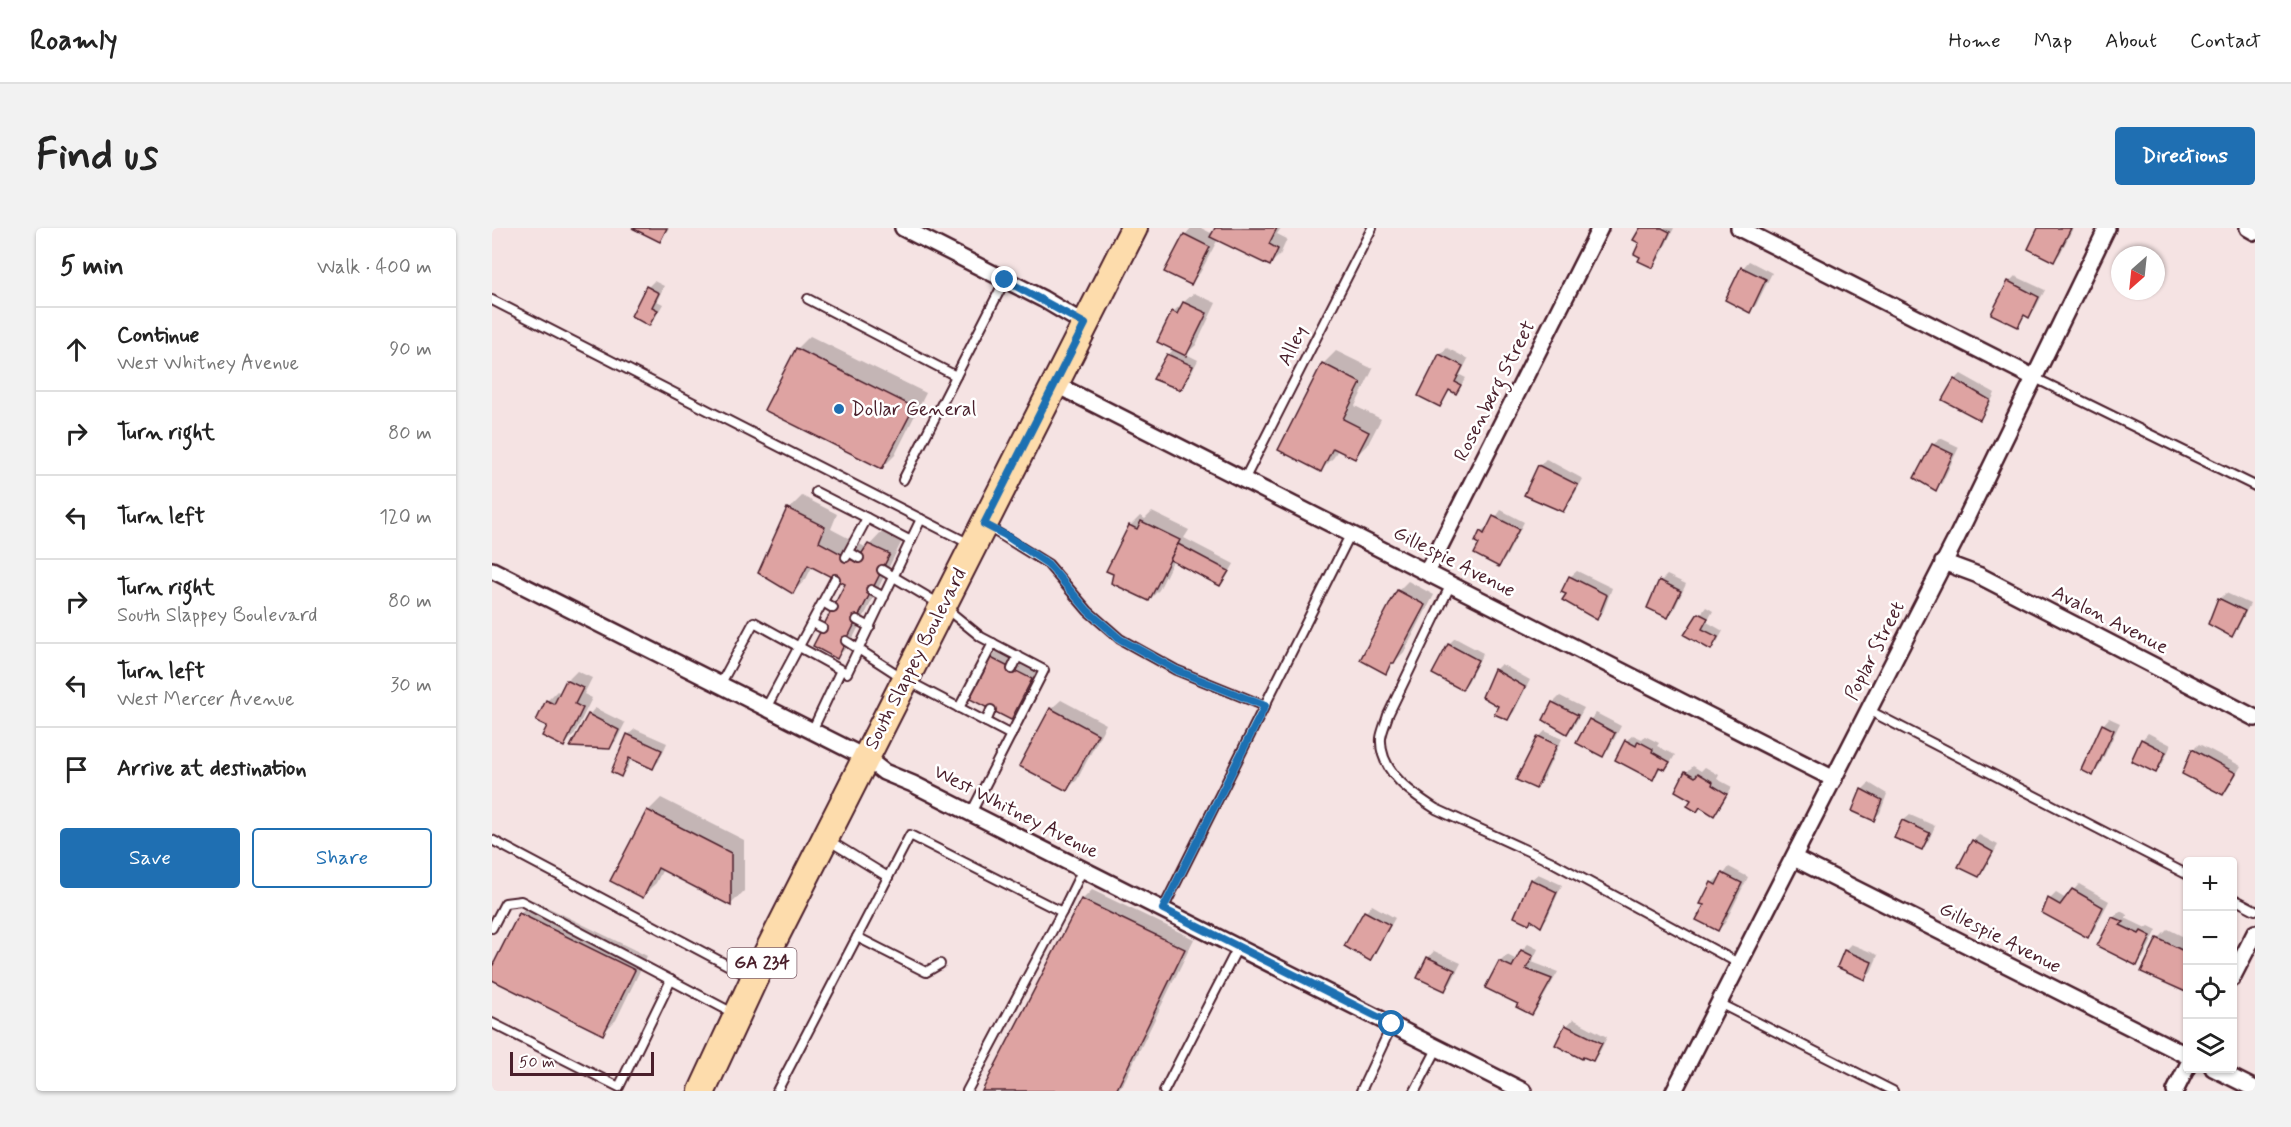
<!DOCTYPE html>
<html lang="en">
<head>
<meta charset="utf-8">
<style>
	:root { --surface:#fff; --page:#f2f2f2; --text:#222; --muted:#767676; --line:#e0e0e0; --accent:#1f6fb2 }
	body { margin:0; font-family:Mynerve,sans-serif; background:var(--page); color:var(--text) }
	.controls { position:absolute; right:18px; bottom:18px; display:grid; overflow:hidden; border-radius:6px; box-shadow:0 2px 4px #0004 }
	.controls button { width:54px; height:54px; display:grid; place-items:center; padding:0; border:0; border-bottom:2px solid var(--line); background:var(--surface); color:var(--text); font:30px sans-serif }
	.compass { position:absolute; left:1619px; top:18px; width:54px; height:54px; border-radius:50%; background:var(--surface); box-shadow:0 2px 4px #0004; rotate:207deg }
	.scale { position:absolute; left:18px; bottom:15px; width:144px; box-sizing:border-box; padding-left:6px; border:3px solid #4a1f2b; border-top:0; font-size:16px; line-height:21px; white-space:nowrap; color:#4a1f2b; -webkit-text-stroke:4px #fff; paint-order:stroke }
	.stop { position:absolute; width:18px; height:18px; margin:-14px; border:4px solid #1f6fb2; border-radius:50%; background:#fff }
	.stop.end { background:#1f6fb2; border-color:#fff; box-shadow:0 2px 6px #0008 }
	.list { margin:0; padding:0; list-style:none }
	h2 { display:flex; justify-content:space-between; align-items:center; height:78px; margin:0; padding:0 24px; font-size:26px }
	h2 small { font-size:20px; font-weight:400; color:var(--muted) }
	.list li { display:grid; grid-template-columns:39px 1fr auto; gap:18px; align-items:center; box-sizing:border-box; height:84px; padding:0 24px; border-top:2px solid var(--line) }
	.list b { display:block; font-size:22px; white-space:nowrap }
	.list p { margin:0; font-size:20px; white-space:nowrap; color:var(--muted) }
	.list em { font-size:20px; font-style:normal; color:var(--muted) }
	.actions { display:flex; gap:12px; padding:18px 24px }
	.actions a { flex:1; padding:14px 0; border:2px solid var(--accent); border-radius:6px; text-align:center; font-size:21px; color:var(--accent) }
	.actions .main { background:var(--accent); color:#fff }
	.icon { flex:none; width:33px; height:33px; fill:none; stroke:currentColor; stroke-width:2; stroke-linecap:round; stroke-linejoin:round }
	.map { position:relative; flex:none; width:1763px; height:863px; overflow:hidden; border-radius:6px }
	header { display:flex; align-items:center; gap:36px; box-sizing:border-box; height:84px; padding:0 30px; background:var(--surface); border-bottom:2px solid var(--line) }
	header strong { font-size:28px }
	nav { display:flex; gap:33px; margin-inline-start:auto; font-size:21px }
	.intro { display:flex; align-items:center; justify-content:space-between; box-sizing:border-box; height:144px; padding:0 36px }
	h1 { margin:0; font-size:42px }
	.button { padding:15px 27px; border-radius:6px; background:var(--accent); color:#fff; font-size:21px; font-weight:700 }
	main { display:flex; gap:36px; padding:0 36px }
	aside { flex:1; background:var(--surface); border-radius:6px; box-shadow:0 2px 4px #0004 }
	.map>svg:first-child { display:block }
</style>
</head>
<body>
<header>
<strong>Roamly</strong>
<nav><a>Home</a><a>Map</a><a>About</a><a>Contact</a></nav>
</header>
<div class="intro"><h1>Find us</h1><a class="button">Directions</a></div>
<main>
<aside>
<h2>5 min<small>Walk · 400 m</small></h2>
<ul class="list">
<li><svg class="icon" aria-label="ahead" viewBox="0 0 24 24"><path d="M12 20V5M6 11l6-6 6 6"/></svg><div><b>Continue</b><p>West Whitney Avenue</p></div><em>90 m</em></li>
<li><svg class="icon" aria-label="right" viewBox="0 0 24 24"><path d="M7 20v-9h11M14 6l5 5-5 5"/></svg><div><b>Turn right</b></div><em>80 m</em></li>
<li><svg class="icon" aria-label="left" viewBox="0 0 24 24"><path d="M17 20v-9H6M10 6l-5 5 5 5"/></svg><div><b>Turn left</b></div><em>120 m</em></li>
<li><svg class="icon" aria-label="right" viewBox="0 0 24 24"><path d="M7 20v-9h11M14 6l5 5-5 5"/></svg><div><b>Turn right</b><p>South Slappey Boulevard</p></div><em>80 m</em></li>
<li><svg class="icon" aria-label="left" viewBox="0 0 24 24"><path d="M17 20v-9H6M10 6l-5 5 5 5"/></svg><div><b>Turn left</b><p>West Mercer Avenue</p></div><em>30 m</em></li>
<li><svg class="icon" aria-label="arrive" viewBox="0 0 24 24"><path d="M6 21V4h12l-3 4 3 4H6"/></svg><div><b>Arrive at destination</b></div></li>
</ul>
<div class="actions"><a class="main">Save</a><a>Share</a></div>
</aside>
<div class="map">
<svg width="1763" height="863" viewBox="0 0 1763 863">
	<rect width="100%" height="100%" fill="#f5e3e3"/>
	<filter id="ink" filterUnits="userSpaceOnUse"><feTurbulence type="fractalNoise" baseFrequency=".0167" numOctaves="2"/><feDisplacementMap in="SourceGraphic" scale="12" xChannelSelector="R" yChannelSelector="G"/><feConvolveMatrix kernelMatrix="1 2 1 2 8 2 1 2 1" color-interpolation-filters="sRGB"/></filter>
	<g filter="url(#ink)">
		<g fill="#0003">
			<path d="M144,0H177L168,12Z"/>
			<path d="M699,0H709L721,6L724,0H789L785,6L795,11L788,27L778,36L726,11L708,45L699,55L693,7Z"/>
			<path d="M1149,0H1182L1167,31L1160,38Z"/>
			<path d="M1548,0H1581L1568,26L1562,32Z"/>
			<path d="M1645,22L1653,27H1640Z"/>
			<path d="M1257,33L1280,45L1264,77L1257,83L1235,72L1251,40Z"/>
			<path d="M1523,48L1553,62L1543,81L1537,88L1534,86L1526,97L1517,54Z"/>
			<path d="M162,53L172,58L165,73L171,76L163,90L157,96L156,59Z"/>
			<path d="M702,65L724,75L704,117L694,126L706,132L695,154L688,160L676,127L682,121L681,84Z"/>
			<path d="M318,108L434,165L403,227L390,240L305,121Z"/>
			<path d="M955,120L976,131L968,147L974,150L964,164L959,161L948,177L928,167L948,127Z"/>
			<path d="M844,123L881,141L863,178L889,191L876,216L863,229L846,221L842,229L829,242L788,221L831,136Z"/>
			<path d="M1469,146L1503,165L1494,184L1487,190L1463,152Z"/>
			<path d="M1448,210L1467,219L1450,255L1443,261L1441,217Z"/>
			<path d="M1054,231L1091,251L1077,276L1070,282L1047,238Z"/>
			<path d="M310,268L345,286L339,301L375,320L390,304L410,313L358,416L345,429L355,356L321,337L314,351L301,364L297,281Z"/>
			<path d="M1009,282L1032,294L1013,331L1006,337L989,315V304L997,299Z"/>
			<path d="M660,284L697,302L692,310L742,336L734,350L728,356L681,333L667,362L657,372L638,298L648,288L653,291Z"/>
			<path d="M1085,343L1120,360L1111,384L1104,390L1076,365L1078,349Z"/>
			<path d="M1175,347L1194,356L1182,382L1176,388L1169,353Z"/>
			<path d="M916,353L942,367L912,424L893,444L906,363Z"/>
			<path d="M1734,365L1758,376L1746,400L1740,407L1728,371Z"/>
			<path d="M1214,379L1221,383L1215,394L1231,403L1225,414L1219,420L1194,407Z"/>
			<path d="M963,410L991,425L976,454L970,460L942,445L957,416Z"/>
			<path d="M508,420L548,440L528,480L518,490L499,430Z"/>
			<path d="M1009,436L1038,452L1022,484L1016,490L1003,442Z"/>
			<path d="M85,443L100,450L92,466L100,470L82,507L72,517L55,473L65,463L69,465L75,453Z"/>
			<path d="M1068,468L1092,480L1082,498L1075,504L1053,492L1062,474Z"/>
			<path d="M569,472L614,496L585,552L575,561L559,481Z"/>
			<path d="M103,480L133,495L124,513L117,519L97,487Z"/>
			<path d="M1104,485L1129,498L1117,521L1111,527L1098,492Z"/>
			<path d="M1617,490L1628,495L1607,539L1601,546L1611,497Z"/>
			<path d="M143,501L175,515L167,533L161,539L140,530L135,541L129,547L136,507Z"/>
			<path d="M1053,503L1070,511L1050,553L1044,559L1047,509Z"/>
			<path d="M1656,505L1679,517L1670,537L1664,543L1650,512Z"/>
			<path d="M1141,507L1150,511L1153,508L1167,515L1165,518L1183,527L1179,534L1173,540L1170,538L1161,550L1134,513Z"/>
			<path d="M1707,516L1749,538L1737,559L1730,565L1701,522Z"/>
			<path d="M1201,538L1209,543L1213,539L1227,547L1225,551L1240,559L1228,579L1222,586L1201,572L1195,544Z"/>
			<path d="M1377,555L1395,566L1388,585L1381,591L1362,582L1370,562Z"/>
			<path d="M169,570L252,612V663L239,676L171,641L164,655L150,668L156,583Z"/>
			<path d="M1418,587L1443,598L1436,614L1429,621L1411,593Z"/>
			<path d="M1487,607L1506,617L1493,641L1487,648L1481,613Z"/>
			<path d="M1237,639L1256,649L1233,695L1226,702L1215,676L1220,655L1227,649L1229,650Z"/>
			<path d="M1046,646L1070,657L1055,690L1049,697L1040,691L1037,694L1039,652Z"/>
			<path d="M1587,656L1617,673L1602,702L1596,708L1558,671L1564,665L1574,671Z"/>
			<path d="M600,662L702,711L631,856L624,863L612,861L611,863H492L590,672Z"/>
			<path d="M41,672L155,728L124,792L111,805L0,751V743L28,686Z"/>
			<path d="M880,677L903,690L884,724L878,731L854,718L874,684Z"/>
			<path d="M1628,683L1636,687L1633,690L1654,700L1657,698L1665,702L1651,730L1645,736L1607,718L1621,690Z"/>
			<path d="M1676,701L1696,711V764L1666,711Z"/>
			<path d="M1036,716L1046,721L1040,734L1066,744L1046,779L1039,785L1028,776L995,760L1008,734L1015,727L1025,732L1030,722Z"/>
			<path d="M1359,716L1386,727L1379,744L1373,750L1347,739L1353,722Z"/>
			<path d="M942,723L969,735L959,755L953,762L936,730Z"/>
			<path d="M1081,791L1115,809L1107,825L1101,832L1065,816L1075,798Z"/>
		</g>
		<g fill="#dea3a2" stroke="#4a1f2b" stroke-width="1.5">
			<path d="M140,0H175L168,14Z"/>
			<path d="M723,0H785L777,16L786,21L778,38L718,9Z"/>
			<path d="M1148,0H1170L1178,4L1161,40L1146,33L1148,29L1142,26L1147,15L1141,12Z"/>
			<path d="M1546,0H1579L1562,34L1536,21Z"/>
			<path d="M692,6L718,19L699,57L672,44Z"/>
			<path d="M1249,39L1274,51L1258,85L1233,72Z"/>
			<path d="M1516,53L1547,69L1537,90L1532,87L1526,99L1499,86Z"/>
			<path d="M154,58L167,65L160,79L166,82L157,98L139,88Z"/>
			<path d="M691,74L715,85L694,128L665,114L680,83L685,86Z"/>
			<path d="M304,120L422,179L390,241L272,182Z"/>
			<path d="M675,126L701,138L689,162L661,151Z"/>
			<path d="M947,126L971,138L963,154L969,157L964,166L957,162L948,179L926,168Z"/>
			<path d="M830,135L869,155L851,191L877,204L863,231L841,220L829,244L786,222Z"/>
			<path d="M1462,151L1498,172L1488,192L1450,172Z"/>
			<path d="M1440,216L1461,226L1444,263L1422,250Z"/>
			<path d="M1046,237L1086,257L1071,284L1032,267Z"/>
			<path d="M295,280L333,299L327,314L364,334L376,316L398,326L345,431L321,418L353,356L316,337L301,366L266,345Z"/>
			<path d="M1001,288L1027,301L1007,339L982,326L987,316L983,314L988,303L992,306Z"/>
			<path d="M649,293L688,312L657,373L619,355L621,346L614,343L637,297L645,301Z"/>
			<path d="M686,316L737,343L728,358L678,332Z"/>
			<path d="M1077,348L1115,367L1105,392L1070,372L1074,366L1069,364Z"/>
			<path d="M1167,352L1189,363L1176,390L1155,380Z"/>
			<path d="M905,362L933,377L902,435H899L894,446L868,432Z"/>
			<path d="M1726,370L1753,383L1740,409L1716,396Z"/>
			<path d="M1206,385L1216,390L1210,401L1226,409L1219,422L1192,407Z"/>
			<path d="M956,416L986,432L970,462L940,446Z"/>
			<path d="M497,429L540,451L519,492L476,470Z"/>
			<path d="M1002,441L1033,459L1016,492L1002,486L1006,478L990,469Z"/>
			<path d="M74,452L91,460L83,476L91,480L72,519L50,508L55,498L44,493L54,472L62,476Z"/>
			<path d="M1060,474L1086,487L1075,506L1051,492Z"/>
			<path d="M558,480L606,506L575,563L527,538Z"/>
			<path d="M96,486L127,502L118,521L78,519Z"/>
			<path d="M1097,491L1123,505L1111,529L1084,515Z"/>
			<path d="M1610,496L1622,502L1601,548L1589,542Z"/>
			<path d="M135,506L170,522L161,541L137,530L129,549L119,544Z"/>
			<path d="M1046,508L1065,517L1044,561L1024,552Z"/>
			<path d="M1649,511L1674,524L1664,545L1639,533Z"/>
			<path d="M1133,512L1144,518L1146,513L1161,521L1160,524L1178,534L1173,542L1167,539L1161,552L1123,532Z"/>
			<path d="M1700,521L1744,545L1731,567L1690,546Z"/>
			<path d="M1193,543L1203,549L1206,545L1221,554L1220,557L1235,566L1222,588L1208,579L1205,584L1195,578L1199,572L1183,563Z"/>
			<path d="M1369,561L1390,572L1382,593L1360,583Z"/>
			<path d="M155,582L239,625V678L166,640L151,670L118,653Z"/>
			<path d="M1410,592L1438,605L1430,622L1402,610Z"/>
			<path d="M1480,612L1501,624L1487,649L1466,639Z"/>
			<path d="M1230,645L1250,655L1226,703L1204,692L1212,677L1208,676L1219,654L1224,657Z"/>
			<path d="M1038,651L1065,664L1049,699L1039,692L1037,696L1022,689Z"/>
			<path d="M1580,661L1611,679L1596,710L1550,685L1556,670L1568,677Z"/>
			<path d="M589,671L693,721L624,863L609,861L608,863H490Z"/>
			<path d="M872,683L898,697L878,733L852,718Z"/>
			<path d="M27,685L143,742L111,807L0,752V739Z"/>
			<path d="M1620,689L1632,694L1628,697L1647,706L1649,703L1659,708L1645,738L1605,718Z"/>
			<path d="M1665,710L1696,725V765L1649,744Z"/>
			<path d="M1029,722L1041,728L1034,741L1060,751L1040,787L1024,779L1026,776L993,760L1007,733L1020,739Z"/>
			<path d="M1352,722L1380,734L1373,752L1345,739Z"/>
			<path d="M935,729L963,742L953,763L925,750Z"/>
			<path d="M1073,797L1110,815L1101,833L1091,829L1090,831L1063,817Z"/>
		</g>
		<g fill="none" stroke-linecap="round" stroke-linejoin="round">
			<defs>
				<g id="lane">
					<path d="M316,71L464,148"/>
					<path d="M0,72L478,316"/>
					<path d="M1541,149L1763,258"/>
					<path d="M411,252L513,52"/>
					<path d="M752,252L880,0"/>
					<path d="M324,264L375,290"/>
					<path d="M496,299L556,336L596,383L628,411L684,442L773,478"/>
					<path d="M357,324L367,330"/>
					<path d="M354,329L375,290L419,313"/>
					<path d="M390,342L451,378L489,409L552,442L479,585"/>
					<path d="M959,356L896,487C894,494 890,503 889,510C887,543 919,565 944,581L1060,634L1248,736"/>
					<path d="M379,362L392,369"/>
					<path d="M331,374L341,380"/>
					<path d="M365,392L378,399"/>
					<path d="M320,395L330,400"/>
					<path d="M354,413L414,452L519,507"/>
					<path d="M520,441L526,428"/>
					<path d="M228,457L262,394L349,442"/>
					<path d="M274,480L343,351"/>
					<path d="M467,480L501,415"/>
					<path d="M1376,482L1696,647"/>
					<path d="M494,494L499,482"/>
					<path d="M320,503L349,442L355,445L429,291"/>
					<path d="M0,612L258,749"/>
					<path d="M336,612L396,649"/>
					<path d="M1740,670L1763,682"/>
					<path d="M671,681L859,305"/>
					<path d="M570,684L591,641"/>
					<path d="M0,700L13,675L29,673L241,785"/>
					<path d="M365,709L434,744L448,736"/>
					<path d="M1227,775L1401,863"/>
					<path d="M0,795L127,859L179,752"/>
					<path d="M285,863L418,607L570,684L475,863"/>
					<path d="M672,863L746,719"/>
					<path d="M869,863L900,797"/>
					<path d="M923,863L946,819"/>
				</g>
				<g id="street">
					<path d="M411,0L551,71L593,96"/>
					<path d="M1247,0L1541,149"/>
					<path d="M1756,0L1763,4"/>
					<path d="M563,156L1342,551"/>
					<path d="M1451,334L1486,347L1763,490"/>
					<path d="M0,342L374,530L392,544L421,556L1031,863"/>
					<path d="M935,344L1108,0"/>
					<path d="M1302,630L1696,828"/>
					<path d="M1740,750L1763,705"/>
					<path d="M1721,840L1763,861"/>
					<path d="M1182,863L1464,311L1615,0"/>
					<path d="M1683,863L1696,837"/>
				</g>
				<path id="primary" d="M210,863L262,751L642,0"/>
			</defs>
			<use href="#lane" stroke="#4a1f2b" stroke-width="12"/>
			<use href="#street" stroke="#4a1f2b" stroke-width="20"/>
			<use href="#primary" stroke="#4a1f2b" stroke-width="30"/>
			<use href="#lane" stroke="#fff" stroke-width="8"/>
			<use href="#street" stroke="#fff" stroke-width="15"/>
			<use href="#primary" stroke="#fddcac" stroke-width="26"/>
		</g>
	</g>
	<g fill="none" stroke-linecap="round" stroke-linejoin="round" filter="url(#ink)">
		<path stroke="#1f6fb2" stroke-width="8" d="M513,52L593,96L492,296L513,307L556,336L596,383L628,411L684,442L773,478L671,681L900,796"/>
	</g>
	<circle fill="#1f6fb2" stroke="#fff" stroke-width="2" cx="347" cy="181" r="6"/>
	<g text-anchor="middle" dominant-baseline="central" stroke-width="5" stroke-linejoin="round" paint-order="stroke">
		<rect fill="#fff" stroke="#80626b" stroke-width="1.5" x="235.5" y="720" width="69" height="30" rx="4.5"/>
		<g font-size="18" font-weight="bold" fill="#4a1f2b">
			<text x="270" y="735">GA 234</text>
		</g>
		<g font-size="20" fill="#4a1f2b" stroke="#fff">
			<text transform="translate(801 118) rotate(-63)">Alley</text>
			<text transform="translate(1003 163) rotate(-63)">Rosenberg Street</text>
			<text transform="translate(962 334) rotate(27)">Gillespie Avenue</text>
			<text transform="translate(1618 392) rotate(27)">Avalon Avenue</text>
			<text transform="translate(1383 423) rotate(-63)">Poplar Street</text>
			<text transform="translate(424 431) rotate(-63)">South Slappey Boulevard</text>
			<text transform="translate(524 584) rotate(27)">West Whitney Avenue</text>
			<text transform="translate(1508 710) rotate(27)">Gillespie Avenue</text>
		</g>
		<g font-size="20" fill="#4a1f2b" stroke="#fff" text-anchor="start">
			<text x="359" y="181">Dollar General</text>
		</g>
	</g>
</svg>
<div class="controls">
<button>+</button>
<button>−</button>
<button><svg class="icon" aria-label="locate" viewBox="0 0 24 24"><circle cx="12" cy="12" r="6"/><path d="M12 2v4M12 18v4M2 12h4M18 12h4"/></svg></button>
<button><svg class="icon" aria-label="layers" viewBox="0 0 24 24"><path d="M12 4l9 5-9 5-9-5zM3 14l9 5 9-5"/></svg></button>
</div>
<svg class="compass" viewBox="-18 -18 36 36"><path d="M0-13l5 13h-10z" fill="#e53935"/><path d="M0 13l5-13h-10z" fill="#767676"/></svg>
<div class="scale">50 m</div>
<div class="stop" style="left:900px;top:796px"></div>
<div class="stop end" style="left:513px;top:52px"></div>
</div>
</main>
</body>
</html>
